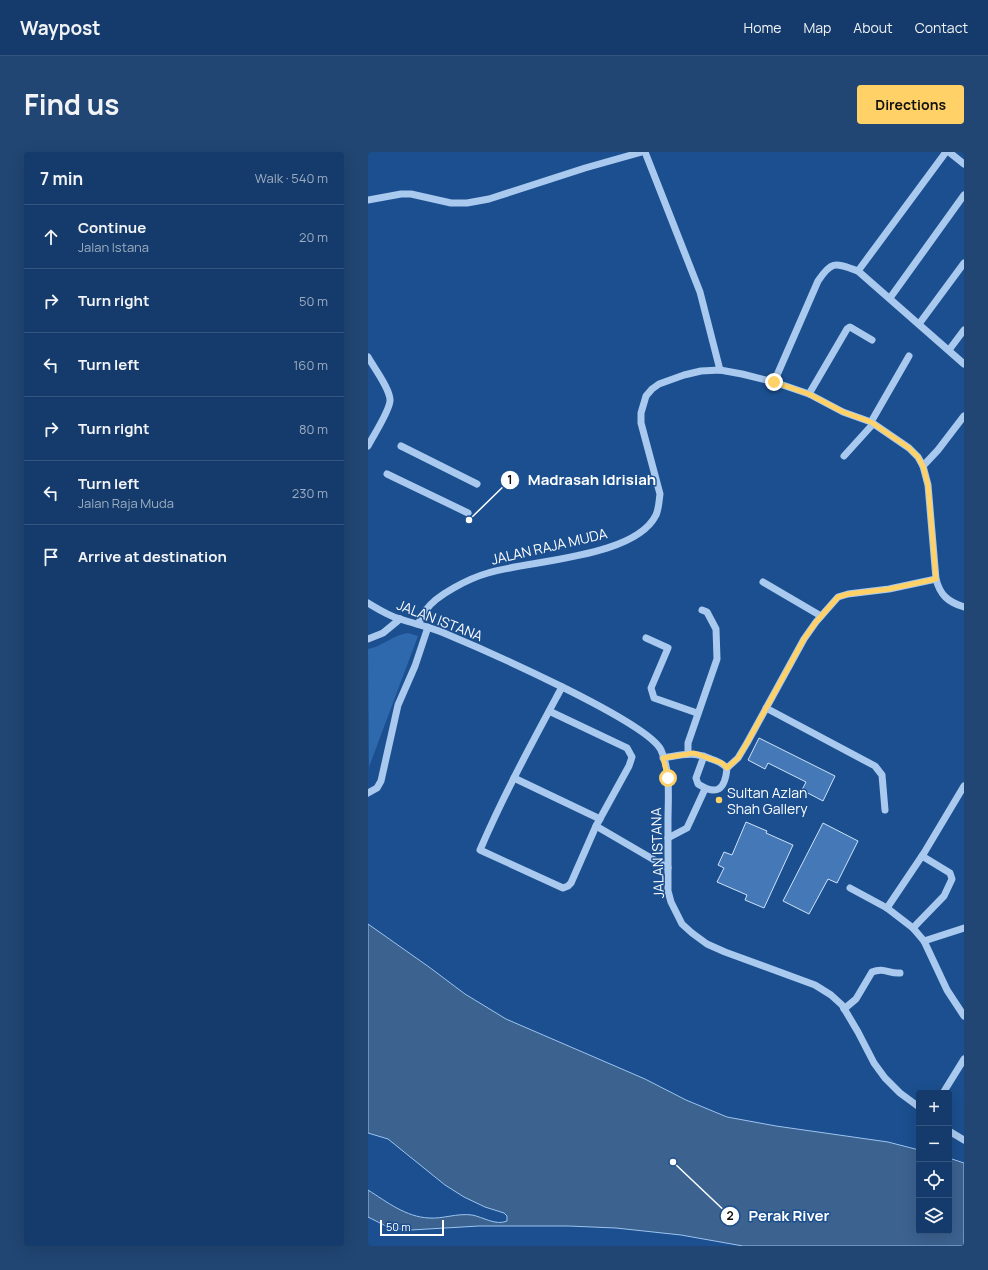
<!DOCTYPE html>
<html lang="en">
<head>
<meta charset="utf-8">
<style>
	:root { --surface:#143b6b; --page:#214673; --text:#f1f3f6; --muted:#9dadc1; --line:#33557e; --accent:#ffd166 }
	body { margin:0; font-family:Manrope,sans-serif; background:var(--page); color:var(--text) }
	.controls { position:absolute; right:12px; bottom:12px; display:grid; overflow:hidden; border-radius:4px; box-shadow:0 4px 16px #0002 }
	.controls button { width:36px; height:36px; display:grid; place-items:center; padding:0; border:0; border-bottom:1px solid var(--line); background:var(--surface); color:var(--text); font:20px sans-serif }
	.scale { position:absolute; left:12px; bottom:10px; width:64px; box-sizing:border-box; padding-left:4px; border:2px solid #fff; border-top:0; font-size:11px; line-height:14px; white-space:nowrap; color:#fff; -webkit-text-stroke:3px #1b4f8f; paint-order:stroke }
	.stop { position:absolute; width:12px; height:12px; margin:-9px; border:3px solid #ffd166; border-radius:50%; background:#fff }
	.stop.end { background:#ffd166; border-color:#fff; box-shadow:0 1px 4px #0008 }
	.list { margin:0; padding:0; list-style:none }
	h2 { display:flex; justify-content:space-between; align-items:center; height:52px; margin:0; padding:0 16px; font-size:17px }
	h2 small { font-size:13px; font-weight:400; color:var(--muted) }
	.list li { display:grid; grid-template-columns:26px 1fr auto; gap:12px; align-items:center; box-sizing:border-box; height:64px; padding:0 16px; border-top:1px solid var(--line) }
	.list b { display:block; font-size:15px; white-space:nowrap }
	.list p { margin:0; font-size:13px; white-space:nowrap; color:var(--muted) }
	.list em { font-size:13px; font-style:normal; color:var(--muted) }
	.icon { flex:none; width:22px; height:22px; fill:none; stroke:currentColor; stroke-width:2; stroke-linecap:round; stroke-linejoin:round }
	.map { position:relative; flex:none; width:596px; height:1094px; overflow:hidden; border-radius:4px }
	header { display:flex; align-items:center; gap:24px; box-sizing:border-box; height:56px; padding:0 20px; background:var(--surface); border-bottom:1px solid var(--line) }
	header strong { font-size:19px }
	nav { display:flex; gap:22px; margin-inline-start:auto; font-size:14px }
	.intro { display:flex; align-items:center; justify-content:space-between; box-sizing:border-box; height:96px; padding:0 24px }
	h1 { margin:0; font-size:28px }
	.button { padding:10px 18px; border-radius:4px; background:var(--accent); color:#111; font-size:14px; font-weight:700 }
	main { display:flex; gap:24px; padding:0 24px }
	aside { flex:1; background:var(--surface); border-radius:4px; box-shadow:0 4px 16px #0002 }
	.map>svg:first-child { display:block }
</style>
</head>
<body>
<header>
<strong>Waypost</strong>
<nav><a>Home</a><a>Map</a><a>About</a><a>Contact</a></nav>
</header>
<div class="intro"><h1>Find us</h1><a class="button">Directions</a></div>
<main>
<aside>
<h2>7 min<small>Walk · 540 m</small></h2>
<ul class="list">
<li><svg class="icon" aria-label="ahead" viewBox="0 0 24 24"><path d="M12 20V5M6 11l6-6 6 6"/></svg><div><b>Continue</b><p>Jalan Istana</p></div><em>20 m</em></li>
<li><svg class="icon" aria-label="right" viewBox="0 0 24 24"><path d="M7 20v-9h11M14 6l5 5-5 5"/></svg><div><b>Turn right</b></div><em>50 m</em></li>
<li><svg class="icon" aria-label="left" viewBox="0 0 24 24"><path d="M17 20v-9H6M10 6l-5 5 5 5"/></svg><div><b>Turn left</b></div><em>160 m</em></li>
<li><svg class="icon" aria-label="right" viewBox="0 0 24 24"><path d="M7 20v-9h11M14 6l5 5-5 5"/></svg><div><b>Turn right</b></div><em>80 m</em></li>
<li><svg class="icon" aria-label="left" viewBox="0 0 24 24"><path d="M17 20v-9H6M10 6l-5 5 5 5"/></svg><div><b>Turn left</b><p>Jalan Raja Muda</p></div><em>230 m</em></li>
<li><svg class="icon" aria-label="arrive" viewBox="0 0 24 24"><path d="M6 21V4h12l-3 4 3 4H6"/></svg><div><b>Arrive at destination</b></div></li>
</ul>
</aside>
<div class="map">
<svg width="596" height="1094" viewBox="0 0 596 1094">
	<rect width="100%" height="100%" fill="#1b4f8f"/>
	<path fill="#2e69ad" d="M40,481L50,484L1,615L0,497C14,495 26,482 40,481Z"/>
	<path fill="#3c6290" stroke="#9cc4f0" d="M0,772L61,815L97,842L138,867L277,927L318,948L359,965L408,974L520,990L551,998V1079H581V1006L596,1011V1094H375L313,1083L248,1076L200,1074H111L43,1078L22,1076L0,1065V1038C19,1050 38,1065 61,1066C75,1067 89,1061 104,1063C115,1065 128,1074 139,1069V1064L136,1061L117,1055L96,1045L77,1033L20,987L0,981Z"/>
	<g fill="#4478b7" stroke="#cfe3fa">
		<path d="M391,586L467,624L455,649L434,638L438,630L400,611L397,617L380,608Z"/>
		<path d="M378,670L399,679L398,681L425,693L396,756L377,748L379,743L349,730L356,716L350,713L356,700L364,703Z"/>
		<path d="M455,671L490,689L469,731L460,727L441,762L415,749Z"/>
	</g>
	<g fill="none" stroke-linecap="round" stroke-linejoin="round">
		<g stroke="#a9c9ee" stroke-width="7">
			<path d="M277,0L332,140L352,218"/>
			<path d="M578,0L490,119L596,212"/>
			<path d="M581,0L596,12"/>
			<path d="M0,48L33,42H43L83,51H99L121,47L217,16L274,0"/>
			<path d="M522,146L596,43"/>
			<path d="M551,172L596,111"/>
			<path d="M581,198L596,178"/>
			<path d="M0,205C6,216 23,238 22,249C21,260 5,284 0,294"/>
			<path d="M406,230L450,129C464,108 467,111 490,119"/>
			<path d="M441,242L479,177L482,175L504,188"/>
			<path d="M503,270L541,204"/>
			<path d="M33,294L109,332"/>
			<path d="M476,304L505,272"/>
			<path d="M555,314L570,298L596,264"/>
			<path d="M19,322L100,361"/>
			<path d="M395,430L453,464"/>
			<path d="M0,451C10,457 21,464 32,467C47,472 62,475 76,481C112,496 279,569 293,598C303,620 300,646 300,669C300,693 300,716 300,739L303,750L314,772L324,781L339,792L357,800L447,833L463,843L474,853L490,880L506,911L517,926L532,941L551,955"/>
			<path d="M50,472C53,467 55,462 58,458C68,443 102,426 120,421C162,408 267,406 288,363C291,356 291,349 292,342L273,271V261L278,244L284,237L291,232L316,223L333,219L352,218L374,222L406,230L441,242L475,260L503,270L541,296L550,305L555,314L560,333L568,427C572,443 580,450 596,455"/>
			<path d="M278,486L300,496L283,536L286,546L329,561"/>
			<path d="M0,487L15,481L32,467"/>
			<path d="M398,556L507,614L514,623L517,658"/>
			<path d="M181,559L259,596L264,605L261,614L228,674L203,731L200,734L195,736L112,698C136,642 165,589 194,535"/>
			<path d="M320,602V591L349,507L348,477L339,460L334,458"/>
			<path d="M295,606C314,603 324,599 343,607C350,609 354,611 359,616C357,638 349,644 330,632L328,626L336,604"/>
			<path d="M359,616L370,606L379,591L436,487L448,470L470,445L480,442L521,437L568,427"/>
			<path d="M146,626L232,667"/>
			<path d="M0,641L9,636L13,629L30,553L47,514L60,475"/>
			<path d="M228,674L300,716"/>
			<path d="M300,686L319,676L337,637"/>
			<path d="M482,736L519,756L545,776L556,789L579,838L596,864"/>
			<path d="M519,756L556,701L596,634"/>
			<path d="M545,776L576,744L584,727L582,721L554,704"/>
			<path d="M556,789L596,776"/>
			<path d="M476,857L488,847L504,820C516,815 521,822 532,821"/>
			<path d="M575,941L596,907"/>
			<path d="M581,979L596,988"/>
		</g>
	</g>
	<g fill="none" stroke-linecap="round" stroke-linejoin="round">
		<path stroke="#ffd166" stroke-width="5" d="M300,626L295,606L326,601L354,611L359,616L370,606L379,591L436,487L448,470L470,445L480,442L521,437L568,427L560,333L555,314L550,305L541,296L503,270L475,260L441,242L406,230"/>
	</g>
	<circle fill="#ffd166" stroke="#1b4f8f" stroke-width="1.5" cx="351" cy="648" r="4"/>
	<g text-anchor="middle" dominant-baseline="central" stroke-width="3" stroke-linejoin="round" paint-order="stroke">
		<g font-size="14" fill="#fff" stroke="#1b4f8f">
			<text transform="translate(181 394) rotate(-13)">JALAN RAJA MUDA</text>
			<text transform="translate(72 468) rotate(21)">JALAN ISTANA</text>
			<text transform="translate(289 701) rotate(-92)">JALAN ISTANA</text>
		</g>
		<g font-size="14" fill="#fff" stroke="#1b4f8f" text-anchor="start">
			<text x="359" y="640">Sultan Azlan<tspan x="359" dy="16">Shah Gallery</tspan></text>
		</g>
	</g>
	<path fill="none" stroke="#fff" stroke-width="1.5" d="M101 368L142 328M305 1010L362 1064"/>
	<g fill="#fff" stroke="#1b4f8f" stroke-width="1.5">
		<circle cx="101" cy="368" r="4"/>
		<circle cx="305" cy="1010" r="4"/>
		<circle cx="142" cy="328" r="10"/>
		<circle cx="362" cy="1064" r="10"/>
	</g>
	<g font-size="12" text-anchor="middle" font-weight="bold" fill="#111">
		<text x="142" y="332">1</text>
		<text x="362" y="1068">2</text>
	</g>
	<g font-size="15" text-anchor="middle" font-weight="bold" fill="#fff" stroke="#1b4f8f" stroke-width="3" stroke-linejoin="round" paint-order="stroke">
		<text x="224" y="333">Madrasah Idrisiah</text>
		<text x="421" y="1069">Perak River</text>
	</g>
</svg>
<div class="controls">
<button>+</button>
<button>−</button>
<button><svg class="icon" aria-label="locate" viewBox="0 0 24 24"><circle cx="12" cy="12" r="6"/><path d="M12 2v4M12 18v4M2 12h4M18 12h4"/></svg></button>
<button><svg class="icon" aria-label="layers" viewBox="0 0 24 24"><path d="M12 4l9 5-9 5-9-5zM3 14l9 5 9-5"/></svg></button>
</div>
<div class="scale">50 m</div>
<div class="stop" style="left:300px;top:626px"></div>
<div class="stop end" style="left:406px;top:230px"></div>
</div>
</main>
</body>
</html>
